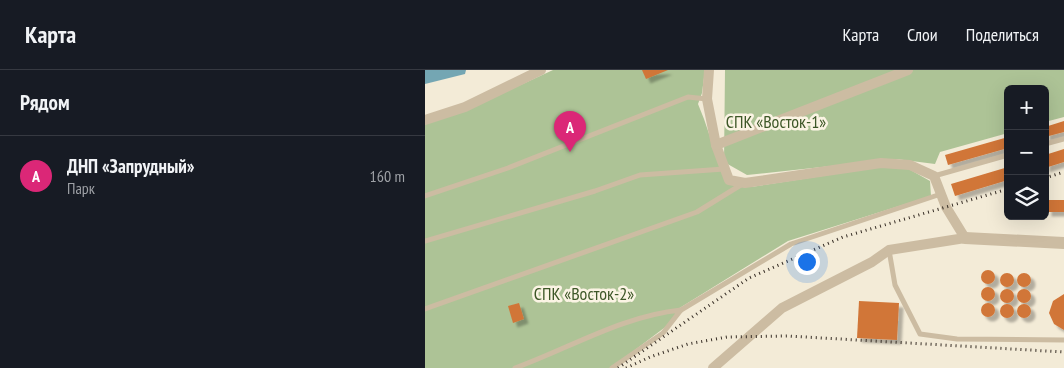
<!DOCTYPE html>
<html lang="ru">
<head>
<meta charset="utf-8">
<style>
	:root { --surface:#171b24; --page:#20242c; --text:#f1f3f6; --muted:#9ea1a6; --line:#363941; --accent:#db2777 }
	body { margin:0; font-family:"PT Sans Narrow",sans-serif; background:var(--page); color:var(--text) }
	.controls { position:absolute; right:15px; top:15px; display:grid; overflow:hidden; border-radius:8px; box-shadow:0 5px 20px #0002 }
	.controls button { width:45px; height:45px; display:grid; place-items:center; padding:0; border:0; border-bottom:1px solid var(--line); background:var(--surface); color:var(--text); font:25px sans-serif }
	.you { position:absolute; left:381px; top:191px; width:18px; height:18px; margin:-12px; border:4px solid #fff; border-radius:50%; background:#1a73e8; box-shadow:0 0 0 8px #1a73e833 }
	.badge { display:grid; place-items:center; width:32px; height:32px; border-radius:50%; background:var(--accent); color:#fff; font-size:16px; font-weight:700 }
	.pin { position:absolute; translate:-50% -41px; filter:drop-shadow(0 1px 2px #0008) }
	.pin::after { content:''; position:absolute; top:26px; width:18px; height:15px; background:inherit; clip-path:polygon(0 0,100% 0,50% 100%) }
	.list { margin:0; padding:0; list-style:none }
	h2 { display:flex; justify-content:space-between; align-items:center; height:65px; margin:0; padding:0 20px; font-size:21px }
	h2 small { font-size:16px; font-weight:400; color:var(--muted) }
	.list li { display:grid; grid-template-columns:32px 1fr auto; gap:15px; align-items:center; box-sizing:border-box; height:80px; padding:0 20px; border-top:1px solid var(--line) }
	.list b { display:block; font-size:19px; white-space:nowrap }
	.list p { margin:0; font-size:16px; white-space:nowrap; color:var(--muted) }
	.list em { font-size:16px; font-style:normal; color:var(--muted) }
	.icon { flex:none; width:28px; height:28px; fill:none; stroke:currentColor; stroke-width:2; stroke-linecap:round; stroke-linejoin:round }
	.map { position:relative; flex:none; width:639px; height:298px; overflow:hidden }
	header { display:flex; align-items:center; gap:30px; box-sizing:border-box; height:70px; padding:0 25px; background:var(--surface); border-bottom:1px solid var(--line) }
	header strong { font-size:24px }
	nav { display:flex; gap:28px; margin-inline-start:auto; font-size:18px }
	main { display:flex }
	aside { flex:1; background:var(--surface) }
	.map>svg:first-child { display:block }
</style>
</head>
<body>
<header>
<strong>Карта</strong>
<nav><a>Карта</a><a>Слои</a><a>Поделиться</a></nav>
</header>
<main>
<aside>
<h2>Рядом<small></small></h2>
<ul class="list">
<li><span class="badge">A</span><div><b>ДНП «Запрудный»</b><p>Парк</p></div><em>160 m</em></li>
</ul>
</aside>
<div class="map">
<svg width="639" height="298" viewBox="0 0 639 298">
	<defs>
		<filter id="shadow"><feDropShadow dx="4.5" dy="4.5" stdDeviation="1" flood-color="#0004"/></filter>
	</defs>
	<rect width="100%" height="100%" fill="#f3ebd7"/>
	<g fill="#adc396">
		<path d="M128,0H280L277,23L273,34L279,49L300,111L326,117L475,94L505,111L506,126L363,171L253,239L247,252L186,298H0V53L54,34Z"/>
		<path d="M300,0H639V47L620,52V19H583V63L515,82L510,94L471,89L322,105L299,92Z"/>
	</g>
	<path fill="#74a6b3" d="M0,0H41L40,4L0,14Z"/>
	<g fill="#d17638" filter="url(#shadow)">
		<path d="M217,0H243L221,9Z"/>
		<path d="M639,51V62L620,67V57Z"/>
		<path d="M583,67V78L523,95L520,85Z"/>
		<path d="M639,79V92L620,98V85Z"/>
		<path d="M583,97V110L530,126L526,114Z"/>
		<rect x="622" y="130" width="17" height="12"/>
		<circle cx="563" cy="207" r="7"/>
		<circle cx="599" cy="210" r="7"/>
		<circle cx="582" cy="210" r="7"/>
		<circle cx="563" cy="224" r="7"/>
		<circle cx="599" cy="226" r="7"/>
		<circle cx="582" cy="226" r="7"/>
		<path d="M639,224V260L629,254L624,243L628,231Z"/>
		<path d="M434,231L474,233L472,270L432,268Z"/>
		<path d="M94,233L99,249L88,253L83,236Z"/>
		<circle cx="563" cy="240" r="7"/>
		<circle cx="599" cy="241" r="7"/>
		<circle cx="582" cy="241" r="7"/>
	</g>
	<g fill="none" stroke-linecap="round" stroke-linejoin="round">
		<g stroke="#ccbca2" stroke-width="5">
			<path d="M620,74L639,69"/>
			<path d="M509,106L583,85"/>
			<path d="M0,126L83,98L263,27L282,29"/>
			<path d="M0,171L170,121L215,105L299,99"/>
			<path d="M464,180L470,215L495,264L532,269L639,270"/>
			<path d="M0,239L272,142L319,113"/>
			<path d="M256,240L366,174L516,124"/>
			<path d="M90,298C145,278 197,246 256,240L238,263L187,298"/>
		</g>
		<g stroke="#ccbca2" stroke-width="10">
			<path d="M284,0L282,29L291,75L304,110L320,113L456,93L485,95L509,106L521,137L540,168L464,180L447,192L357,238L288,298"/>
			<path d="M0,50L40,37L116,0"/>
			<path d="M291,75L483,0"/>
		</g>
		<path stroke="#ccbca2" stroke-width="12" d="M540,168L639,173"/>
		<g stroke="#362d25" stroke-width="3" stroke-dasharray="1 4" stroke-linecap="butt">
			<path d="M620,108L639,102"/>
			<path d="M193,298L324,208L418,167L583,119"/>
			<path d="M201,298L225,287L263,274L302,267L363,266L639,282"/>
		</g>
	</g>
	<g text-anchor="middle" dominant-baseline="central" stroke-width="5" stroke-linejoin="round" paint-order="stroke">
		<g font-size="18" fill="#3d5727" stroke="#fbf4e4">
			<text x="351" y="51">СПК «Восток-1»</text>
			<text x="159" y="223">СПК «Восток-2»</text>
		</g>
	</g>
</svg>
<div class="controls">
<button>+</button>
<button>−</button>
<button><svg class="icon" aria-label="layers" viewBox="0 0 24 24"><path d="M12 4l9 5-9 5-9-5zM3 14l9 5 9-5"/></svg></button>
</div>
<div class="you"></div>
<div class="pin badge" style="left:145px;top:82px">A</div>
</div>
</main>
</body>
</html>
